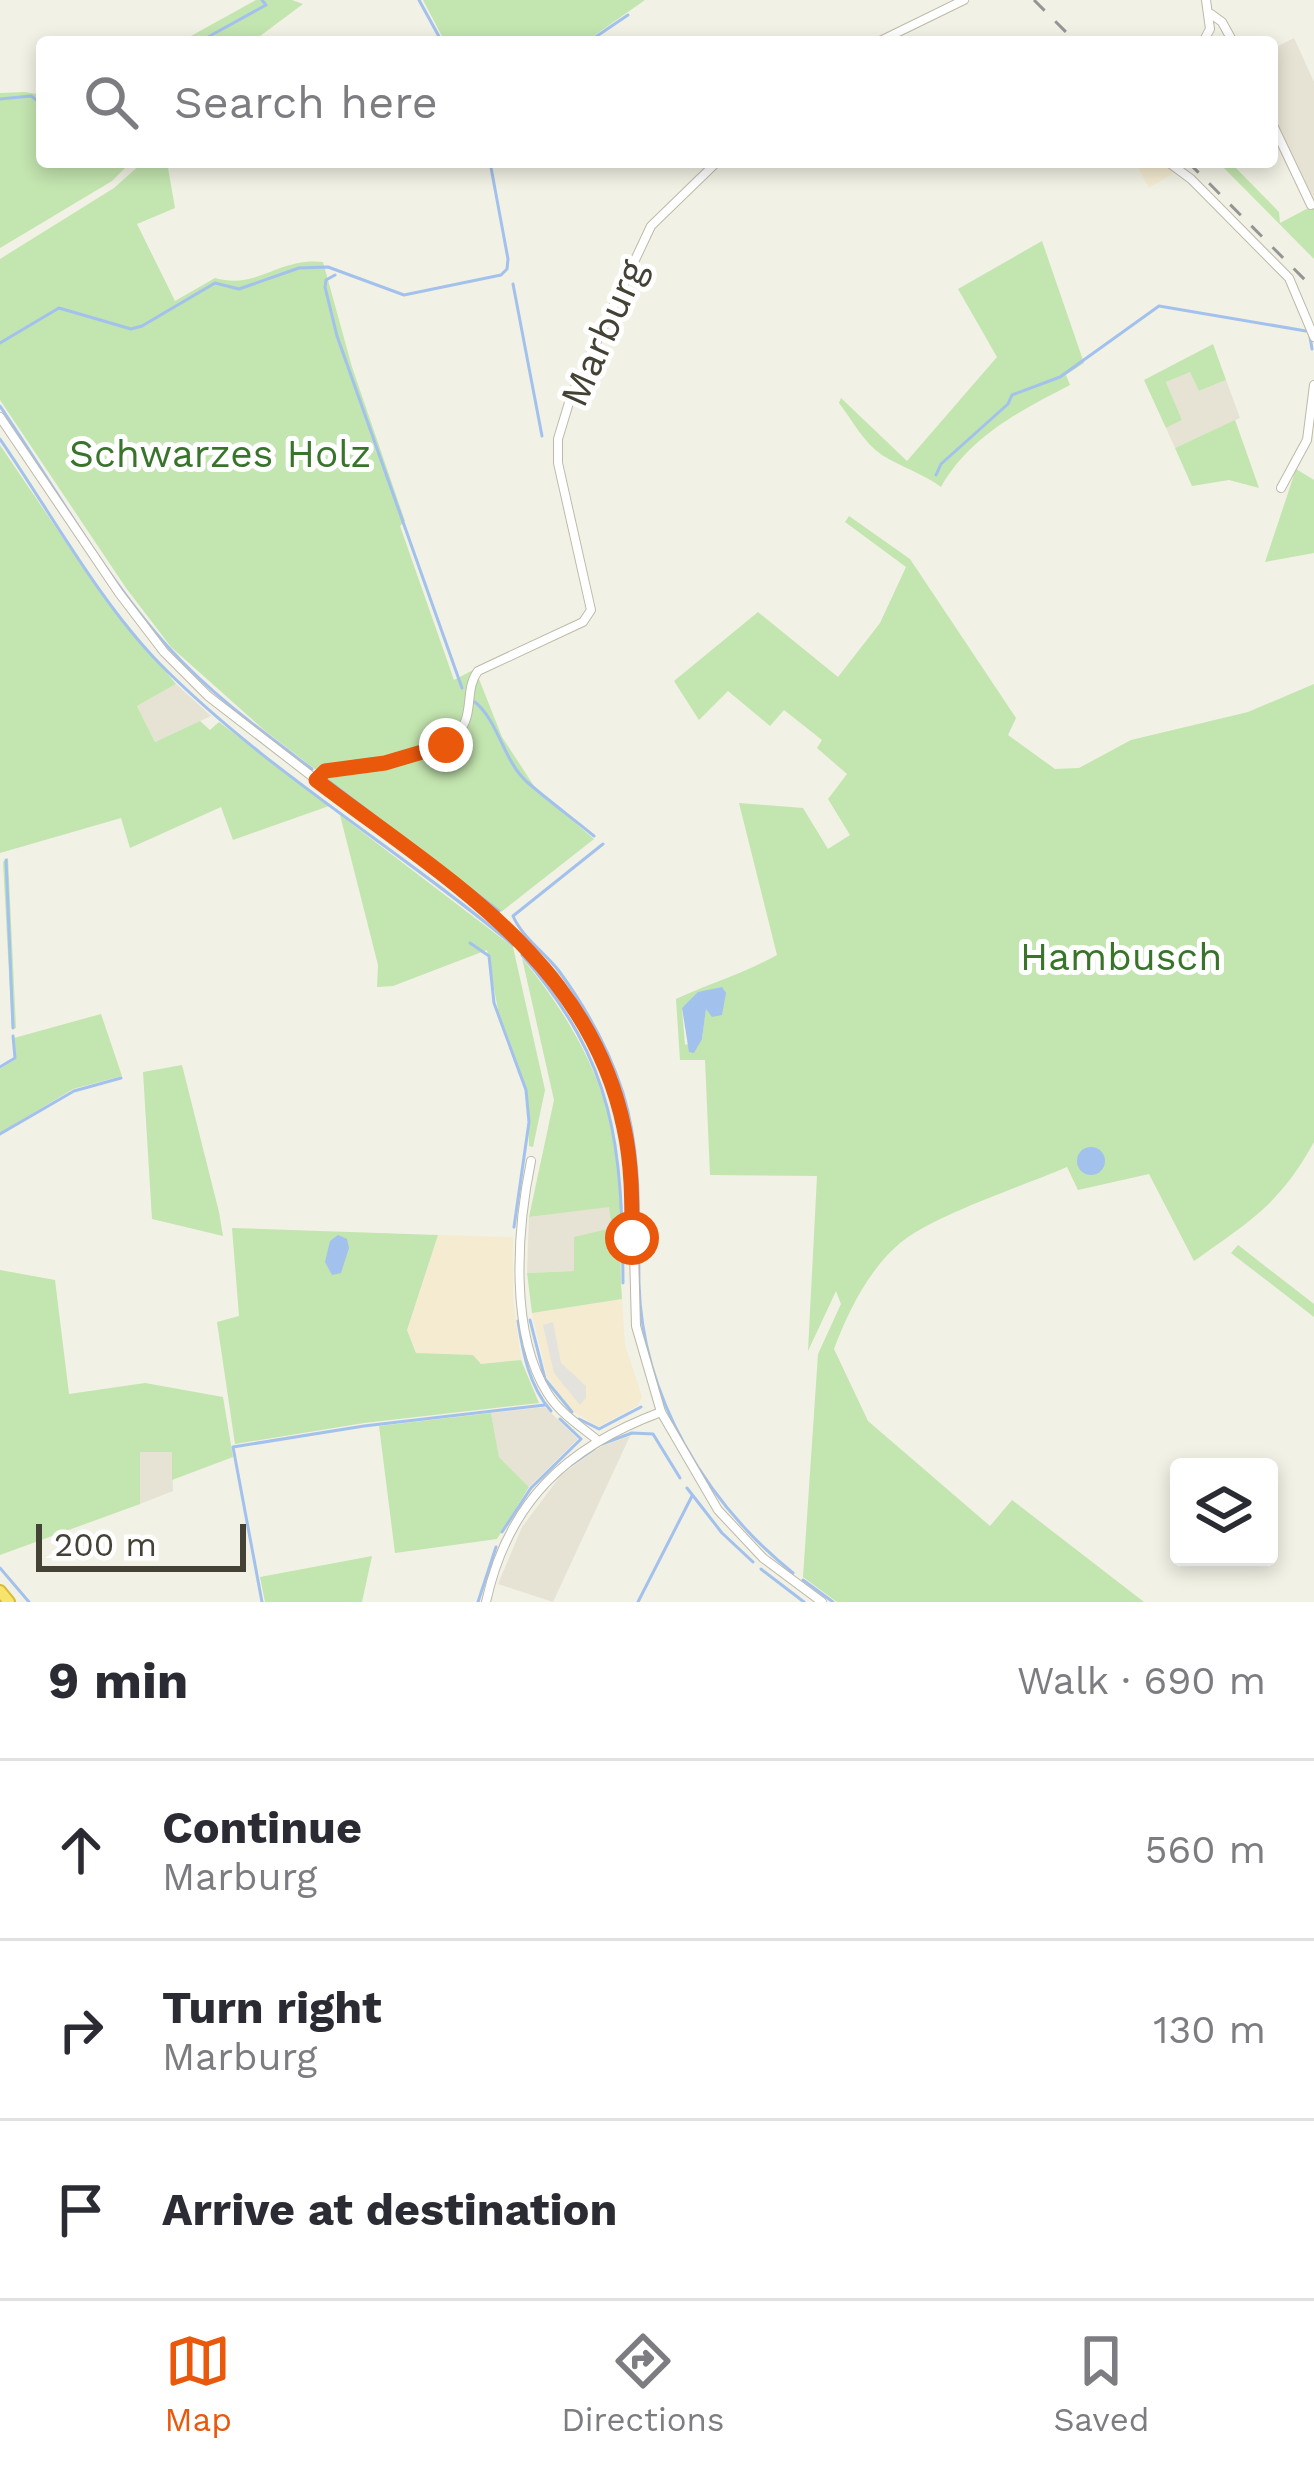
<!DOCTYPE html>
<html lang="en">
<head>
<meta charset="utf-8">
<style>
	:root { --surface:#fff; --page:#f7f7f7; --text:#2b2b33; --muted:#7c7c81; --line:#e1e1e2; --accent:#ea580c }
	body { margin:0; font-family:"Work Sans",sans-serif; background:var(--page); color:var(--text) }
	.controls { position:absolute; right:36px; bottom:36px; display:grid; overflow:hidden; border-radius:12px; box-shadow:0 6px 18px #0003 }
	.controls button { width:108px; height:108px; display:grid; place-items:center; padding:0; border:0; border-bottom:3px solid var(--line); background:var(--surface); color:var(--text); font:60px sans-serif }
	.scale { position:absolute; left:36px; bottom:30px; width:210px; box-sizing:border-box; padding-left:12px; border:6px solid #444135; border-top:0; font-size:33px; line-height:42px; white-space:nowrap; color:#444135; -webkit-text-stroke:9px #fff; paint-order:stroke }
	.stop { position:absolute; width:36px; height:36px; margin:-27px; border:9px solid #ea580c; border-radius:50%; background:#fff }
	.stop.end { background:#ea580c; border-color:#fff; box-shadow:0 3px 12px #0008 }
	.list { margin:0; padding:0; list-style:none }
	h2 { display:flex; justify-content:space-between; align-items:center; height:156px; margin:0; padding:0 48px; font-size:51px }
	h2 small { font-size:39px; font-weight:400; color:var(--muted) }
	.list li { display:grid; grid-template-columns:78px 1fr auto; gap:36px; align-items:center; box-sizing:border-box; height:180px; padding:0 48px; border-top:3px solid var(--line) }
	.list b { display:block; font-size:45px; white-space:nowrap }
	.list p { margin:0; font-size:39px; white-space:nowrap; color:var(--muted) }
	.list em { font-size:39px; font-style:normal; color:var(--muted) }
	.icon { flex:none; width:66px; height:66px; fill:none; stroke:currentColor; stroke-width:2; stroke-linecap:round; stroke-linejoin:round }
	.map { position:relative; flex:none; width:1314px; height:1602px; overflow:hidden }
	.search { position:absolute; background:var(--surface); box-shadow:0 6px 18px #0003; left:36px; right:36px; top:36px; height:132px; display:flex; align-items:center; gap:30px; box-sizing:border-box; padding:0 42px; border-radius:12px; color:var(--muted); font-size:45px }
	.sheet { height:696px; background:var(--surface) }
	nav { display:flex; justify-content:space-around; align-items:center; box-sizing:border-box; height:168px; border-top:3px solid var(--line); background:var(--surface); font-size:33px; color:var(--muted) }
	nav a { display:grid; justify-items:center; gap:6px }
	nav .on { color:var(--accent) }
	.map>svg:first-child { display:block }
</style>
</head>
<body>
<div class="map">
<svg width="1314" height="1602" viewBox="0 0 1314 1602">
	<rect width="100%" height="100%" fill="#f2f1e5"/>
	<g fill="#e6e3d4">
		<path d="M1294,38L1314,82V204L1272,116V49Z"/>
		<path d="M1190,371L1199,391L1226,380L1240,418L1175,448L1166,428L1182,420L1166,382Z"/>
		<path d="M176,684L211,716L155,742L137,706Z"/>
		<path d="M610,1206L612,1228L574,1271L527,1273L529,1217Z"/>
		<path d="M545,1407L578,1439L529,1487L499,1457L491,1413Z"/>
		<path d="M630,1436L553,1602L498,1584L522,1527L561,1475L600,1447Z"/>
		<path d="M172,1451L173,1491L140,1504L139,1452Z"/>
	</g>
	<g fill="#f4ebd1">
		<path d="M1143,162H1159L1177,171L1149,188L1137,165Z"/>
		<path d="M438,1235L513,1237V1298L521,1360L481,1364L473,1355L417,1354L407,1330Z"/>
		<path d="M622,1299L625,1345L642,1397L637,1406L598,1427L570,1409L547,1377L532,1313Z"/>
	</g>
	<g fill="#c3e5af" fill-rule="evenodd">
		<path d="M256,0H292L303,4L252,42H203L270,2L197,42H180Z"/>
		<path d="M423,0H645L585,42H445Z"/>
		<path d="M25,92L42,95V162H131L112,181L0,248V93Z"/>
		<path d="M143,162H167L175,208L137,224L175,301L215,278C258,290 278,257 323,262L352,367L405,521L400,526L454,680L475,669L502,737L536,789L594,839L501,912L264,730L171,647L126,588L0,400V259L114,188Z"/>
		<path d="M1218,162H1230L1279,212L1280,223L1314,205V259Z"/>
		<path d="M1042,241L1084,363L1066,375L1070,385C1020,411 970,436 941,487C922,473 901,467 882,455C864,443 852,420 839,403L841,398L907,461L997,357L958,289Z"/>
		<path d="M1213,344L1226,380L1199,391L1190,372L1166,382L1182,420L1166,428L1144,380Z"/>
		<path d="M1235,420L1259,488L1229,480L1192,486L1175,448Z"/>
		<path d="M0,445L94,584L176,684L137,706L155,742L200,721L210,730L219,722L329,806L233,840L221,807L130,848L121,818L0,853Z"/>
		<path d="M1296,469L1314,480V553L1265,562Z"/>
		<path d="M849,516L910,559L1016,718L1008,735L1055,769L1079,768L1131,740L1248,712L1314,684V1142C1279,1205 1251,1220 1194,1261L1149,1174L1078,1190L1067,1167C1023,1186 940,1213 904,1240C871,1265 848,1311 834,1349L868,1421L990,1526L1012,1500L1144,1602H837L803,1577L818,1354L841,1304L836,1291L808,1351L817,1176L710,1175L705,1060H680L676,999C711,983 743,974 777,955L739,803L803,808L828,849L850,835L828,799L847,774L817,748L822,740L784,710L770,726L728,691L699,720L674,681L758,612L838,677L880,623L906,567L845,522ZM722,987L706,1007L702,1039L685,1045L682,1008L702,994Z"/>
		<path d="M340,815L513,947L545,1090L533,1147L529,1146L527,1090L498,1010L487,950L393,986L377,987L378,965Z"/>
		<path d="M8,858L16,1028L12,1029L3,862Z"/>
		<path d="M522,958C577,1025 616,1098 620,1186C622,1224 619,1262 622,1299L532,1313L527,1273L574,1271V1237L612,1228L609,1207L529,1217L554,1100Z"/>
		<path d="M101,1014L122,1076L73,1089L0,1133V1069L16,1059L14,1038Z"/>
		<path d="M182,1065L219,1212L223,1236L152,1219L143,1072Z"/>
		<path d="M232,1228L438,1235L407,1330L416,1353L473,1355L481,1364L521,1360L539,1403L364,1423L235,1444L217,1322L239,1316Z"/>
		<path d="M1238,1245L1314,1304V1317L1231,1253Z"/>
		<path d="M0,1270L55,1280L69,1394L145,1383L223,1397L233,1457L172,1480V1452H140V1504L0,1555Z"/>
		<path d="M491,1413L499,1457L529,1487L497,1539L395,1553L379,1426Z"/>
		<path d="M372,1556L362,1602H265L260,1577Z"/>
	</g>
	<path fill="#e3e2dd" d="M553,1322L561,1363L586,1386V1398L580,1405L554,1373L543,1325Z"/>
	<g fill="#a3c1ed">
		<path d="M722,987L726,993L722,1015L712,1017L706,1009L702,1039L694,1053L689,1052L682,1008L698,992Z"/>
		<circle cx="1091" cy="1161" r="14"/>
		<path d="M338,1235L347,1239L349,1248L341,1273L332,1275L325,1262L330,1241Z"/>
	</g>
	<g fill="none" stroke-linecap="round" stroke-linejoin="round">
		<g stroke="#a3c1ed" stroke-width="3">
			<path d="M419,0L442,42"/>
			<path d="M199,42L266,5L262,0"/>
			<path d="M588,42L628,15"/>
			<path d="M0,99L31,96L42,104"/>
			<path d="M335,275L326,280L325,287L337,336L462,688"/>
			<path d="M513,284L542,436"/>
			<path d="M1310,337L1312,349"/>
			<path d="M0,343L59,308L131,329L142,326L215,283L239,289L299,268L328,267L404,295L501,275L507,269L508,259L490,162"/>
			<path d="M0,406C53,484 107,580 170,649C212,695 263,732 312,769"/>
			<path d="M0,439C49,510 100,603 160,664C266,771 398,848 513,945"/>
			<path d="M936,475L941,464L1008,404L1012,395L1060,377L1159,306L1306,331"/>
			<path d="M475,702C499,722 503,760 527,782C548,800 572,818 594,836"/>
			<path d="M326,779L499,911"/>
			<path d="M603,844L513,916C522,937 545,953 559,971C586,1008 609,1049 623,1093C642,1155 638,1218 639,1283C642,1397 706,1503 793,1573"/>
			<path d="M6,860L13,1028"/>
			<path d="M470,943L489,956L494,1003L526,1090L529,1122L514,1227"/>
			<path d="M522,955C616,1064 622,1145 623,1283"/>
			<path d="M0,1067L15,1058L13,1036"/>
			<path d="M0,1134L74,1091L121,1078"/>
			<path d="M530,1320L545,1379L572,1412"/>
			<path d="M518,1321C523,1353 529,1386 551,1411"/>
			<path d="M579,1419L599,1429L641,1407"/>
			<path d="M602,1444L632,1433L653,1434L680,1478"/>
			<path d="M571,1465L594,1449"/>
			<path d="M687,1488L722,1533L753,1562"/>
			<path d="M502,1532L531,1488L581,1439L560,1419"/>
			<path d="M0,1568L29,1602"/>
			<path d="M761,1569L804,1602"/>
			<path d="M803,1580L833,1602"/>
			<path d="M262,1602L233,1447L364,1426L545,1405"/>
			<path d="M478,1602L496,1547"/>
			<path d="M638,1602L692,1496"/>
		</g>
		<defs>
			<g id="minor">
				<path d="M1211,14L1222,22L1233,42"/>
				<path d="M878,42L964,0"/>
				<path d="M1203,42L1210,29L1206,0"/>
				<path d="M1272,123L1311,205"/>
				<path d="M1168,162L1191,179L1289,278L1314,337"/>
				<path d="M0,417L119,593L164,652L208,696L499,921L554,976L599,1051L624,1127L632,1179L636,1326L661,1412L718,1510L763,1558L822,1602"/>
				<path d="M1281,488L1307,440L1314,385"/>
				<path d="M316,780C339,753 423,773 458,733C475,714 464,689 478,671L583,622L591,610L558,463V439L571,396L651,226L717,162"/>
				<path d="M531,1161C517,1229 509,1333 548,1394C560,1413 579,1425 596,1439"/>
				<path d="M486,1602C508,1501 567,1447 661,1412"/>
			</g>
			<path id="highway" d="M0,1591L9,1602"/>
		</defs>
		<use href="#minor" stroke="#bdbaa8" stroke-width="10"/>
		<use href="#highway" stroke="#d7bb3a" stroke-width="14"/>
		<use href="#minor" stroke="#fff" stroke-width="8"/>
		<use href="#highway" stroke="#f8e46a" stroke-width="10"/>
		<g stroke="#959595" stroke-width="3" stroke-dasharray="15 15" stroke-linecap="butt">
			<path d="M1034,0L1076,42"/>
			<path d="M1188,162L1314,289"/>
		</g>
	</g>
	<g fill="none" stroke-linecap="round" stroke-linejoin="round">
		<path stroke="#ea580c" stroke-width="15" d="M446,745L385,763L325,771L316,780C443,877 589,959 624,1128C632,1164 632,1201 632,1238"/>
	</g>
	<g text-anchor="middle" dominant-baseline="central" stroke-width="10" stroke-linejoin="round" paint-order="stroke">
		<g font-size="39" fill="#444135" stroke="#fff">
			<text transform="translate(603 333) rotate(-66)">Marburg</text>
		</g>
		<g font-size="39" fill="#39742b" stroke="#fff">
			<text x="220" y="453">Schwarzes Holz</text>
			<text x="1121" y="956">Hambusch</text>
		</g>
	</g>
</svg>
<div class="controls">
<button><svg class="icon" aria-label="layers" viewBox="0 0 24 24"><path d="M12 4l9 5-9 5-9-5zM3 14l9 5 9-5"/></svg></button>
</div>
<div class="scale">200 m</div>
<div class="stop" style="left:632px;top:1238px"></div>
<div class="stop end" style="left:446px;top:745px"></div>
<div class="search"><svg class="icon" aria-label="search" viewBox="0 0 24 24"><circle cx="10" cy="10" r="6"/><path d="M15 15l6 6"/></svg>Search here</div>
</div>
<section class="sheet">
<h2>9 min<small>Walk · 690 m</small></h2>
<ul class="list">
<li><svg class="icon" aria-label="ahead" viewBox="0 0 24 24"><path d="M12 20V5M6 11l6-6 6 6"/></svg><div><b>Continue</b><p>Marburg</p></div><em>560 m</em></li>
<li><svg class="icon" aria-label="right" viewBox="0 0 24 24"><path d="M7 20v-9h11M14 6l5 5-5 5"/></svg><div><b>Turn right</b><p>Marburg</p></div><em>130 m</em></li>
<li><svg class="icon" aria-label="arrive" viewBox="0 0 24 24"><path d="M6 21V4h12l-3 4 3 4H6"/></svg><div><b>Arrive at destination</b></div></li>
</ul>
</section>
<nav>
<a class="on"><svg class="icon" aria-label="map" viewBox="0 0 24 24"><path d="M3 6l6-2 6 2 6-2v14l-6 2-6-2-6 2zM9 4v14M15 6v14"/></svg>Map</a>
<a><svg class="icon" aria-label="directions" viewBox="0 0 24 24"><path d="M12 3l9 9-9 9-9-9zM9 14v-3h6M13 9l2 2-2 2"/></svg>Directions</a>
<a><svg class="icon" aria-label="saved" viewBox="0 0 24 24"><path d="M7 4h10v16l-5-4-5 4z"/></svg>Saved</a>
</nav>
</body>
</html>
